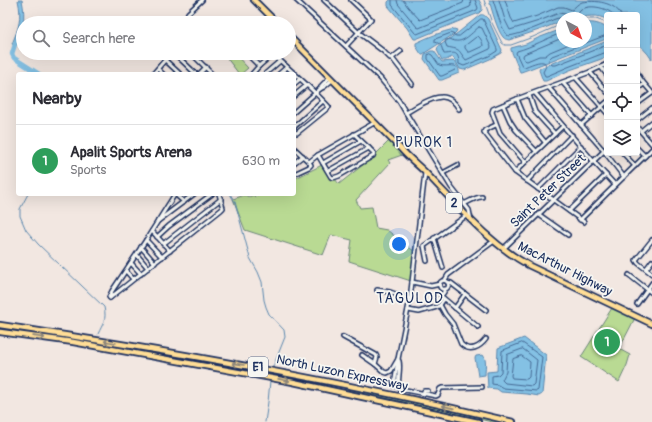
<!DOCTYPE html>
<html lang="en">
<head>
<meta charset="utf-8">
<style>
	:root { --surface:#fff; --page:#f2f2f3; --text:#2b2b33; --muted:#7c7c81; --line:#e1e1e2; --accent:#db2777 }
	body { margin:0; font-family:Pangolin,sans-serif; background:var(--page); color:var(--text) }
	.controls { position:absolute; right:12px; top:12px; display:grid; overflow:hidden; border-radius:4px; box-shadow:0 4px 16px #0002 }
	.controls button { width:36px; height:36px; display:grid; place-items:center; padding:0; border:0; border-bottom:1px solid var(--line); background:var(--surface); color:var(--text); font:20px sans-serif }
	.compass { position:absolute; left:556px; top:12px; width:36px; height:36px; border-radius:50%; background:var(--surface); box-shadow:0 4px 16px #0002; rotate:139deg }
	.you { position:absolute; left:399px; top:244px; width:14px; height:14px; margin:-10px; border:3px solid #fff; border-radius:50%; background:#1a73e8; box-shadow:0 0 0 6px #1a73e833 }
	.badge { display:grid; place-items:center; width:26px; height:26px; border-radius:50%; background:var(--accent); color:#fff; font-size:13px; font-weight:700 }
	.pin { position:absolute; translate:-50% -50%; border:2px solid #fff; box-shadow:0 1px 4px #0006 }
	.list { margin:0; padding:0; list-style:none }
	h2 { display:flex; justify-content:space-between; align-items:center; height:52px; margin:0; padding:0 16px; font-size:17px }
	h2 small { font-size:13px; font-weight:400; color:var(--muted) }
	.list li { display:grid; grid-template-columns:26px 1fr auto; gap:12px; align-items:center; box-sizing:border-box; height:72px; padding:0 16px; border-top:1px solid var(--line) }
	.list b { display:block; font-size:15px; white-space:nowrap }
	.list p { margin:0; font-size:13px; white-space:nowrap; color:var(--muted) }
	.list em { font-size:13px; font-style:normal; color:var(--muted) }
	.icon { flex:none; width:22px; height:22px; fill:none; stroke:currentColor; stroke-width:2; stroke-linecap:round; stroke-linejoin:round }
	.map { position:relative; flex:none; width:652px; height:422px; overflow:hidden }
	.search { position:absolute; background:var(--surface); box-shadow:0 4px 16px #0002; left:16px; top:16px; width:280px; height:44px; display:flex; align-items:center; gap:10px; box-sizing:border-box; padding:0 14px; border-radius:22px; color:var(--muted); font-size:15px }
	.panel { position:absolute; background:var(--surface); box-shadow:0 4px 16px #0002; left:16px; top:72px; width:280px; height:124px; border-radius:4px }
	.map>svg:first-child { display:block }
</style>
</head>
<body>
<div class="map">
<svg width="652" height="422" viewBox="0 0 652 422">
	<rect width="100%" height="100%" fill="#f2e7e1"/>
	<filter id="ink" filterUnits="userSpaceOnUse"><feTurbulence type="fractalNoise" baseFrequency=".025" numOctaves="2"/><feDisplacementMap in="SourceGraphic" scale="8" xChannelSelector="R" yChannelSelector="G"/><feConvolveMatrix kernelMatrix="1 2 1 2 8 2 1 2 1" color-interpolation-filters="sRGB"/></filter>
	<g filter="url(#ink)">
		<g fill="#b9da93" stroke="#6a8478">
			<path d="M223,53H234L248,68L241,74H239Z"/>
			<path d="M389,141L402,155L388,160L390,163L356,200L360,208L372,207L376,228L387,230L415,252L411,281L349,261L352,240L331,235L323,255L245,230L233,199L245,195L249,197L253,195L255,197L261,194H294V179L322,165L332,180L335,179L339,184L374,156Z"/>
			<path d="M612,308L635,318L619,349L630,355L627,365L619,382L581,357Z"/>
			<path d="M0,327C109,343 218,362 326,383L327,385L325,386L163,355L0,329Z"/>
			<path d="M345,388L375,393L501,422H492L346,389Z"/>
		</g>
		<g fill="#84c1e4" stroke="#5a87ae">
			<path d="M18,0H22C26,19 23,28 16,46L12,44C19,27 22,18 18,0Z"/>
			<path d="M390,0H479L482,6V10L479,13L416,39H414L407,28L388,6V2Z"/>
			<path d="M489,0H652V60L648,54L637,42V15H607V20C597,13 586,17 575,18C571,18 566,18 562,18V21L542,29L509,40C506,39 506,40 503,37C497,30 492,10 489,0Z"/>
			<path d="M480,15C484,14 485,16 488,19L502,50L501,53L490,59L464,70L460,69L453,57H452L446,60H442L437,50L438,47L459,32Z"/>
			<path d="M586,23C594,22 600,24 607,28V38L606,39L532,68L521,72H520L511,50V48L526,44L538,38L562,29V42H586Z"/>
			<path d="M454,29L457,30L456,32L454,34L423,54H421L416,46V43C428,37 441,32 454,29Z"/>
			<path d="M607,41V57L570,70L546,81H543L539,70L540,68Z"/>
			<path d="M431,51H434L442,62L453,61C456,64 460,69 459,73L442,80H439L424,59L425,54Z"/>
			<path d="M524,338L546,355L542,394L539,396L527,394L501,392L497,389L488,388L487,372L497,371L498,348Z"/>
			<path d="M483,355C487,360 485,369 485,375L478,376L475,358L476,356Z"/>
		</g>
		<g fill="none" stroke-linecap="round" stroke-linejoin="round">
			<g stroke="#456994" stroke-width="1">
				<path d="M392,0V5L415,33L417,34L477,10L478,8L475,0"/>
				<path d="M397,0L398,4L417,27L419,28L470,7L471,5L470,0"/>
				<path d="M403,0L408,7L420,20L463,3L464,0"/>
				<path d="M493,0C497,11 500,27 508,36C518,35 532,29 542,25C549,22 556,17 563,18"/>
				<path d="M499,0L505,20L510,30L539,21L559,13L565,14L570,18"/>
				<path d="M505,0L511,18L514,23L537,16L558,7H564L572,10C575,7 577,4 582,2C595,0 615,2 621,15"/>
				<path d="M577,18C578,1 606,6 614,15"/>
				<path d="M481,19H483L484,21L497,49V51L489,56L464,66L459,64C459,49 452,54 444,54C441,48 443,44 435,42V39L451,33L456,36H459Z"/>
				<path d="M479,27L482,28L491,47L490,49L466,60C457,49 462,50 447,47L445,42L446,40L450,39C462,46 470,34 479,27Z"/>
				<path d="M562,33C547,38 532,47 517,51L516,53L522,66L524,67C528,66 541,59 545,63C545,63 546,65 546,66L543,72L545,76H547L568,67L604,53H607"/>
				<path d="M607,35L604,36L552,56L549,59V62L552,65H556L607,45"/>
				<path d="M478,36C481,38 483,43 483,46L470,52H468L465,48V46Z"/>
				<path d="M562,38L524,54L523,56L524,60L527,61L539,56H545L550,52L574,42"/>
				<path d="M430,54L432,55L439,65C444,67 449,65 454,66L456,67L455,70L442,76H440L428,59V55Z"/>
				<path d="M522,343L524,344L542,357L538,390L537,391L503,388L498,385L492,384V376L498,375L501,372L502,351Z"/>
				<path d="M523,349L537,360L534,384L532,386L505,383L502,380L506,372L507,355Z"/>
				<path d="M522,356L530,362L529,377L527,379L512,378L511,376L513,359Z"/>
			</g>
			<g stroke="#5a87ae" stroke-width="1">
				<path d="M484,0L492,23L502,43L505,45H511L533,37L562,24"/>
				<path d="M586,19H596L607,23"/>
				<path d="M28,194L20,209V216L26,230L38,244L104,307C107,320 103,323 98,334"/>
				<path d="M230,194L235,202L250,258L258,272L262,282L264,300L266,307L269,314L284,330L285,337L273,367"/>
				<path d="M265,422L268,402L270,381"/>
			</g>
			<path stroke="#84c1e4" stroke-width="4.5" d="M16,41L12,54L14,58L39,74"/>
			<defs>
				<g id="minor">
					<path d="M296,0L380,78L399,101L406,113L451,187L469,210L471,220"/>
					<path d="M324,0L358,32L383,51L390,58H392L401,51"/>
					<path d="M184,23L188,13L202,0"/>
					<path d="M346,46L371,19L351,0"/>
					<path d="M174,53L196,74"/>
					<path d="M191,53L211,73V74"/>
					<path d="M272,53C291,71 312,88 329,107L297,133L294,132"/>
					<path d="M392,58L412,84"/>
					<path d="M165,60L180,74"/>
					<path d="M259,66L273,54"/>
					<path d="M601,67L607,75"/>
					<path d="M158,69L163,74"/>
					<path d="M590,72L607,92"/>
					<path d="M637,72C640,81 647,86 652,93"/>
					<path d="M153,74L171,53"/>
					<path d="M199,74L206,67"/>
					<path d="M252,74L259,66L251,58L257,53"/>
					<path d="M265,74L280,61"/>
					<path d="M279,74L287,67"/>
					<path d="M576,78L607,113"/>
					<path d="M563,83L592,116"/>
					<path d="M294,84L300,79"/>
					<path d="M549,88L604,151L624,177"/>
					<path d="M320,89L322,85L330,77"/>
					<path d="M637,89L644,84"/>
					<path d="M535,93L594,162L615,185"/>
					<path d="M529,95L535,112L555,134"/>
					<path d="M294,96L307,85"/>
					<path d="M517,99L525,118L545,142"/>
					<path d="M637,104L652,93"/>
					<path d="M503,105L510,121L516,130L536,151"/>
					<path d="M294,112L320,89L324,87L332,80"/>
					<path d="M406,113C416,107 429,98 441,97C448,96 456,103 459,109"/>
					<path d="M637,120L652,108"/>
					<path d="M496,125L485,130L484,132L515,172L584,222"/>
					<path d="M581,125L607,102"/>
					<path d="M294,127L323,101"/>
					<path d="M637,127L652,144"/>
					<path d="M641,131L652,122"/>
					<path d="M294,148L309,162L311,165L309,167L294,174"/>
					<path d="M637,148L645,156"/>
					<path d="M623,153L635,166"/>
					<path d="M318,155L331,177L333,178L339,176L373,156L374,153L354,134"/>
					<path d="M309,162L318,155L374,123"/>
					<path d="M525,162L500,133L492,112L493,109L517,99L590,72L607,64"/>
					<path d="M294,163L303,156"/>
					<path d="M323,163L361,141"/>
					<path d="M328,171L369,148"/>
					<path d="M515,172L563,126"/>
					<path d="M443,173L458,165"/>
					<path d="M527,181L572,135"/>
					<path d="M538,189L581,146"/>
					<path d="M175,194L184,202"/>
					<path d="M464,204C470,201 476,197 482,197"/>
					<path d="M569,211L606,175"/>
					<path d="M538,214L568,235"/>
					<path d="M580,220L652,149"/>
					<path d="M158,221L194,194"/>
					<path d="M152,231L170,251"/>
					<path d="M157,237L169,226L212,194"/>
					<path d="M434,238L443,268"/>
					<path d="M146,240L162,257"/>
					<path d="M652,240L636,260L638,263L652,274"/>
					<path d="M163,244L221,199"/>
					<path d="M141,247L155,263"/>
					<path d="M503,249L607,148"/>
					<path d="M137,255L148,268"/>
					<path d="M427,261L424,246L466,216"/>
					<path d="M131,263L141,274"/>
					<path d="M646,269L652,261"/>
					<path d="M126,271L133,279"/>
					<path d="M629,275L652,293"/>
					<path d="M445,280L448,275L494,241"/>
					<circle cx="444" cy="285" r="4.5"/>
					<path d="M412,282L431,286L440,284"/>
					<path d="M447,282L451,283L486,310"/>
					<path d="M445,289L444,292L441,296L442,297L478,327"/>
					<path d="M377,290L390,292L406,298L410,299"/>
					<path d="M110,298L221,210L223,208L219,194"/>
					<path d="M110,298L109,297L112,291L146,240L175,194"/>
					<path d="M637,304L652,283"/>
					<path d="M440,305L445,314L453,324L461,344C470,353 480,347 486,339"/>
					<path d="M455,308L465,294"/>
					<path d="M408,310L419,312L437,307L440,305L444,299"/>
					<path d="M343,337L376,355L377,357L375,364L384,372L387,373L391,371L398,359"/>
					<path d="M362,355L375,364"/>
					<path d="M399,361C401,369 397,381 399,388L401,389L436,396L438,395L440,389L442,388L482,387"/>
					<path d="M394,386L398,359L410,299L425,173"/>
					<path d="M423,394L424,391H428"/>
				</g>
				<g id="highway">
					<path d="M254,0L277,23"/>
					<path d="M289,36C327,74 364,112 402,150C409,158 418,165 426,173C459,207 488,243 530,266L652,324"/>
					<path d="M0,325C172,351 344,381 513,422"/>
					<path d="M0,332L73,342L293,382L478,422"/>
				</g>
			</defs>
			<use href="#minor" stroke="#1b2f5e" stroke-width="6"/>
			<use href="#highway" stroke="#1b2f5e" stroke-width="8"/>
			<use href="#minor" stroke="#f6f6f2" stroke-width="3"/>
			<use href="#highway" stroke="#ffdd96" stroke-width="4.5"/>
		</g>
		<defs><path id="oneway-shaft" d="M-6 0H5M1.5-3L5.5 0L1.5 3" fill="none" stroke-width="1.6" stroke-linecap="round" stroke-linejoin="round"/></defs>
		<g stroke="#8d867a">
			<use href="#oneway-shaft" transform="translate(39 337) rotate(8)"/>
			<use href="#oneway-shaft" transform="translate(110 342) rotate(-171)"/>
			<use href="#oneway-shaft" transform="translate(238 364) rotate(-170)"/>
			<use href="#oneway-shaft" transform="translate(284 380) rotate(11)"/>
			<use href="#oneway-shaft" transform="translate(448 407) rotate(-167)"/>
		</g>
	</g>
	<g text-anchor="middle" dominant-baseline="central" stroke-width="3.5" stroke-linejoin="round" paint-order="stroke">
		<g fill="#f6f6f2" stroke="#5d6b8a" stroke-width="1">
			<rect x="446" y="193" width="16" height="20" rx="3"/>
			<rect x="248" y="357" width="20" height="20" rx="3"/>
		</g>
		<g font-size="12" font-weight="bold" fill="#1b2f5e">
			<text x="454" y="203">2</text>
			<text x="258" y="367">E1</text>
		</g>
		<g font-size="13" fill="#1b2f5e" stroke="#f6f6f2">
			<text transform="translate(548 191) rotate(-44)">Saint Peter Street</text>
			<text transform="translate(565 269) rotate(27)">MacArthur Highway</text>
			<text transform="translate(342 373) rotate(12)">North Luzon Expressway</text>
		</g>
		<g font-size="14" letter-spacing="1" fill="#1b2f5e" stroke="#f6f6f2">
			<text x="424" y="142">PUROK 1</text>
			<text x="410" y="298">TAGULOD</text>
		</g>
	</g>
</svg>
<div class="controls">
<button>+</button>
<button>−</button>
<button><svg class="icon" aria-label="locate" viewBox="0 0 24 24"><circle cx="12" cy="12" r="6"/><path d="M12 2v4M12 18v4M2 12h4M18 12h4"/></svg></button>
<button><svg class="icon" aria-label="layers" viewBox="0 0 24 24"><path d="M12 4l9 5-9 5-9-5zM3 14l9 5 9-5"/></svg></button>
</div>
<svg class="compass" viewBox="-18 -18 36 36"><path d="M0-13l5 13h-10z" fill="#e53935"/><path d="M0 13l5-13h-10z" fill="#7c7c81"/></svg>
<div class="you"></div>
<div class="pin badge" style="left:607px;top:342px;background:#2e9e5b">1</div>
<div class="search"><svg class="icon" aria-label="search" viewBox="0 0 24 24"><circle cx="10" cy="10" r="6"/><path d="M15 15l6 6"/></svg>Search here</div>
<section class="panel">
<h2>Nearby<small></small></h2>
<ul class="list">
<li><span class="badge" style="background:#2e9e5b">1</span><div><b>Apalit Sports Arena</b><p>Sports</p></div><em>630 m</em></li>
</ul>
</section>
</div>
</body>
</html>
